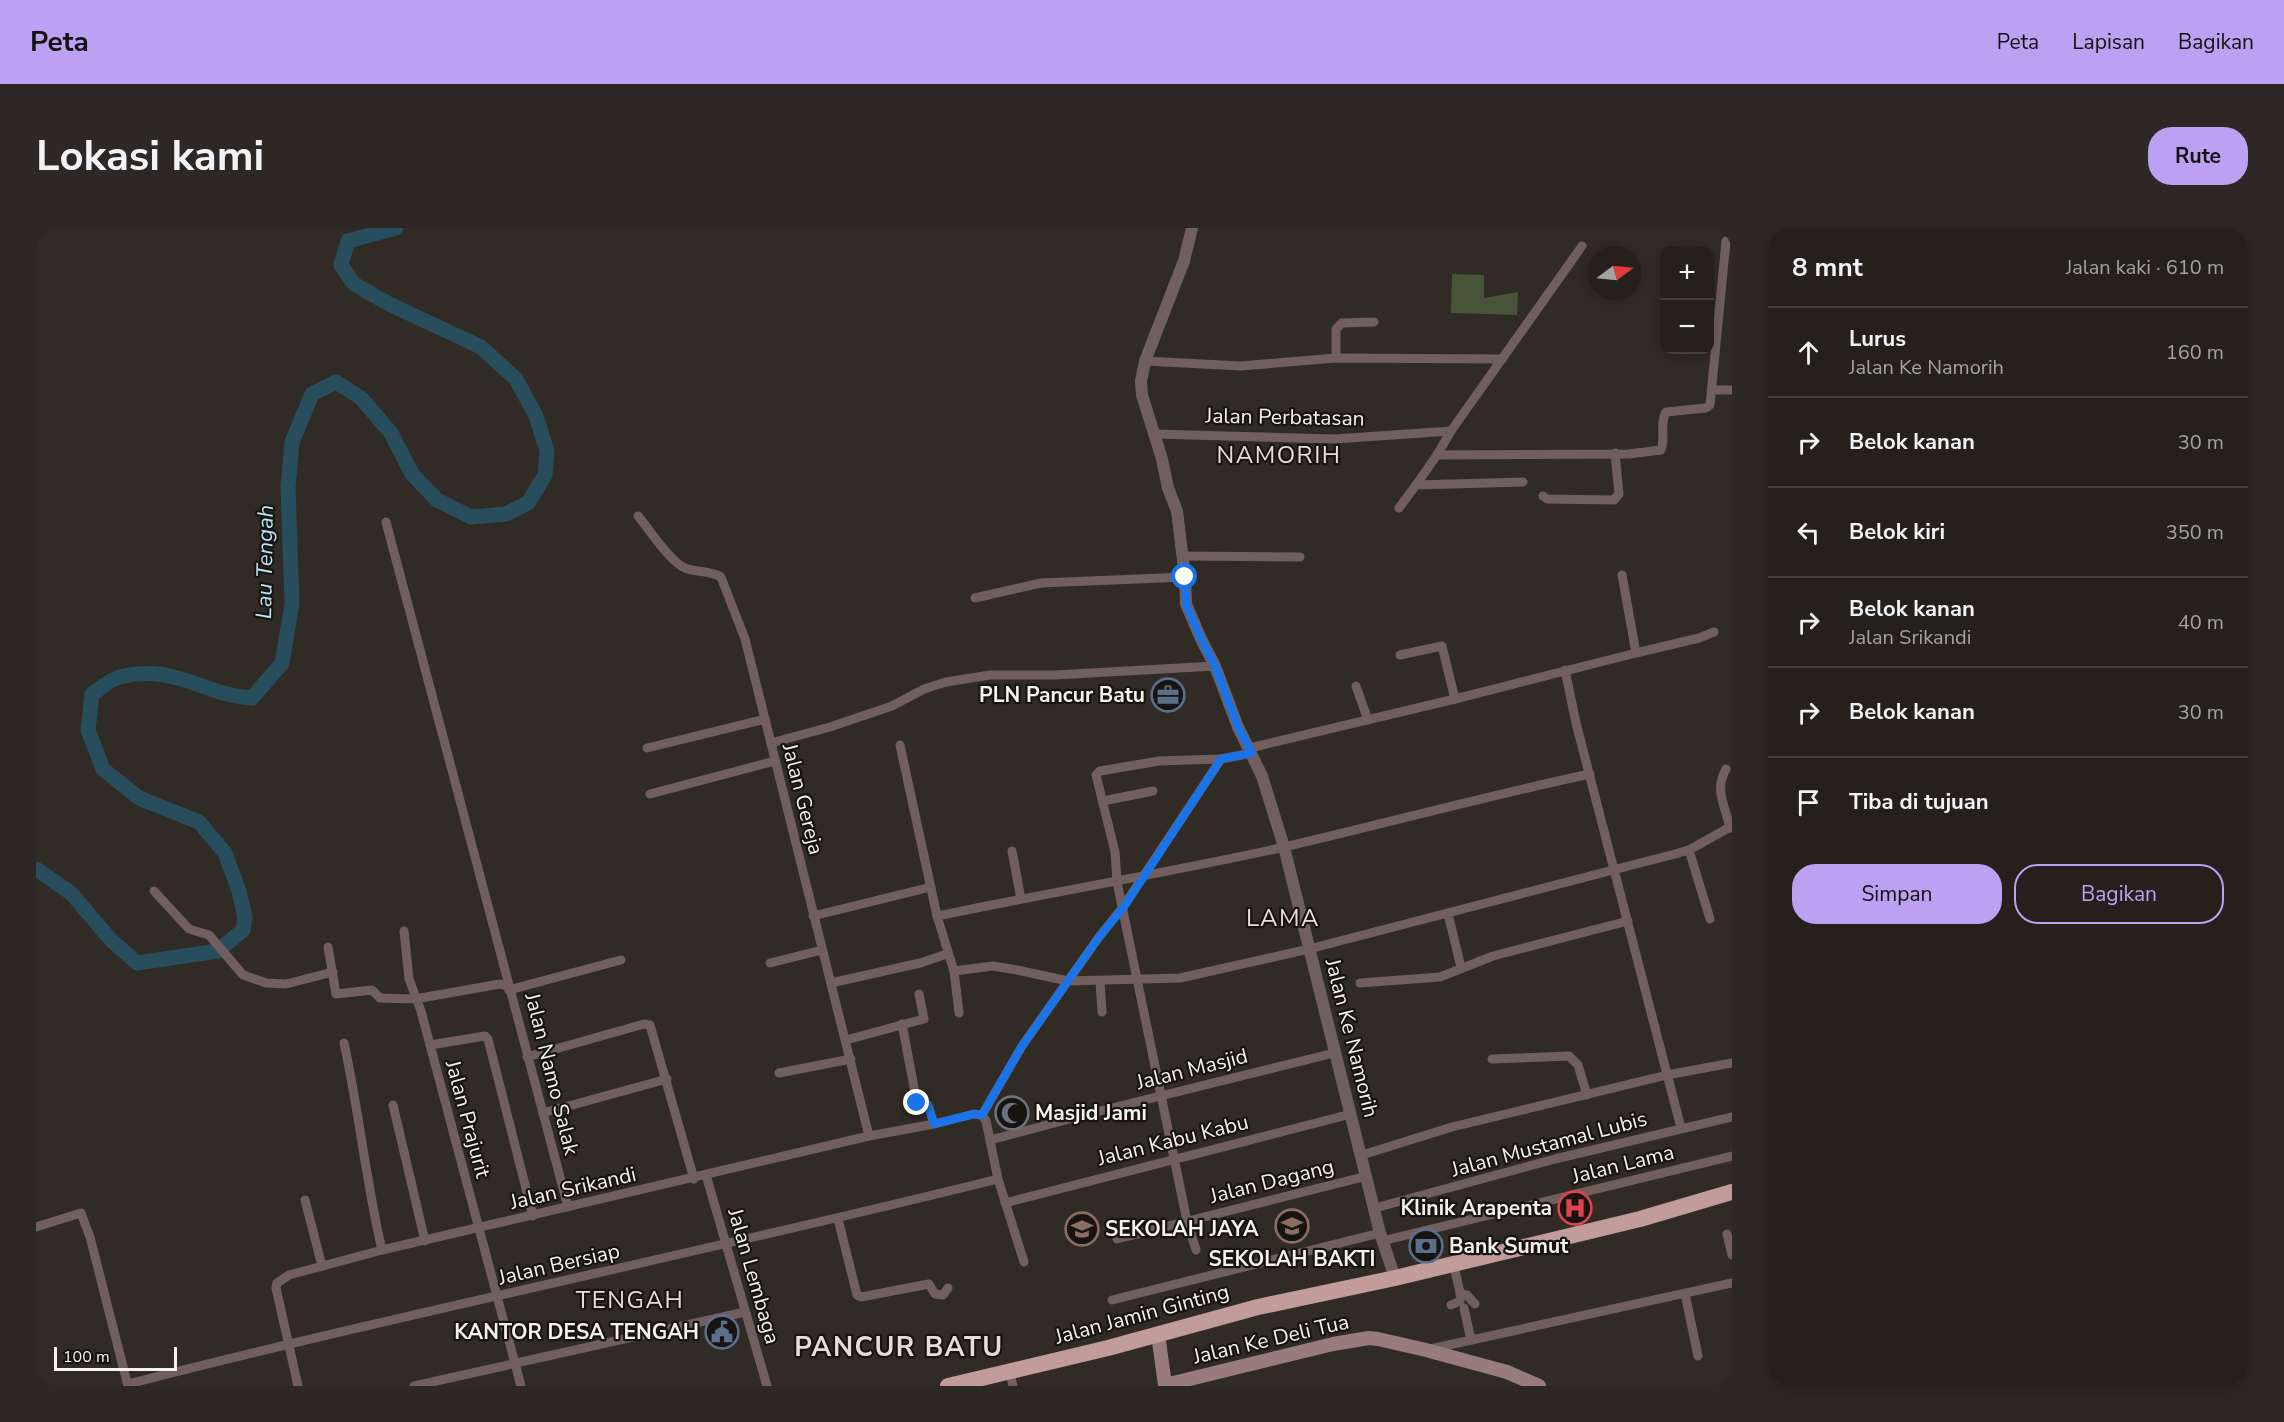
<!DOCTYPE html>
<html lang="id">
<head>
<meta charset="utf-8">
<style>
	:root { --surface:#25201c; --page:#2d2825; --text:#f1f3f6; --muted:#a3a3a3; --line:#423e3b; --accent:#bca0f2 }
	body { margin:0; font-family:"Nunito Sans",sans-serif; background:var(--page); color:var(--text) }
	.controls { position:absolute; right:18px; top:18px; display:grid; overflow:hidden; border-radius:12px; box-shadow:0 3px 15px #0003 }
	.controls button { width:54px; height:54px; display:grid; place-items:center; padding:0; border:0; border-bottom:2px solid var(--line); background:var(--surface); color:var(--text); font:30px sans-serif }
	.compass { position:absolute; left:1552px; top:18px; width:54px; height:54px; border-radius:50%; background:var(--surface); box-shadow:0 3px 15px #0003; rotate:74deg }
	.scale { position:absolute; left:18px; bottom:15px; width:123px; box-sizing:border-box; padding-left:6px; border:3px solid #f6f2ee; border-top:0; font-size:16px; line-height:21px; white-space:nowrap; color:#f6f2ee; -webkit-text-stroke:4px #171412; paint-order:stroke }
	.stop { position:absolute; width:18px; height:18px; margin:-14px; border:4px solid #1a73e8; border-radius:50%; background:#fff }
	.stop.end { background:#1a73e8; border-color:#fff; box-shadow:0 2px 6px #0008 }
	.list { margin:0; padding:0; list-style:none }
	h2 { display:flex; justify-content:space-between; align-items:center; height:78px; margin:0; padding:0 24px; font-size:26px }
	h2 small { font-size:20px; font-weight:400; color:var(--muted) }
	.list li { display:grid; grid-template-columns:39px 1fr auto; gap:18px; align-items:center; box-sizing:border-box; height:90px; padding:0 24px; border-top:2px solid var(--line) }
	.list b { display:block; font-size:22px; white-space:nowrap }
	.list p { margin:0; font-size:20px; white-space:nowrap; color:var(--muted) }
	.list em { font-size:20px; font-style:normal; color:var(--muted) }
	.actions { display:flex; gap:12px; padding:18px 24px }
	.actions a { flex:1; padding:14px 0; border:2px solid var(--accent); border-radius:24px; text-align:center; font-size:21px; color:var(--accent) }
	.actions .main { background:var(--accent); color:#111 }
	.icon { flex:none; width:33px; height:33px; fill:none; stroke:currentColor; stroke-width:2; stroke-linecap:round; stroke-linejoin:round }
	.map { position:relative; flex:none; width:1696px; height:1158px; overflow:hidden; border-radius:24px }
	header { display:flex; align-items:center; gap:36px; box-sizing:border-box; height:84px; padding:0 30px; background:var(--accent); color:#111 }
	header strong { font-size:28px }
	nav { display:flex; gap:33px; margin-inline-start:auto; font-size:21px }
	.intro { display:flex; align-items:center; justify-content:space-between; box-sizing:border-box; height:144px; padding:0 36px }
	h1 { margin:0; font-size:42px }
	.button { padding:15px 27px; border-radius:24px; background:var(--accent); color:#111; font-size:21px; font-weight:700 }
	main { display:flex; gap:36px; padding:0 36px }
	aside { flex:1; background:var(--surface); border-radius:24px; box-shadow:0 3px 15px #0003 }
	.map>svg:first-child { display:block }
</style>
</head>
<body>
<header>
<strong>Peta</strong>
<nav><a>Peta</a><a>Lapisan</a><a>Bagikan</a></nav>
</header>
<div class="intro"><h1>Lokasi kami</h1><a class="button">Rute</a></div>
<main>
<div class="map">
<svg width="1696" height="1158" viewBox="0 0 1696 1158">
	<rect width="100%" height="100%" fill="#312b26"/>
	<path fill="#475438" d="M1416,46L1448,47V70L1482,64L1481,87L1415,85Z"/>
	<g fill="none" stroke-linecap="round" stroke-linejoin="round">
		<path stroke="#284e5e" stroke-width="15" d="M0,641L35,665L74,711L101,735L182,723L207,702L209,689L203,663L189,625L163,594L103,570L67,541L52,502L56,466C64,461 74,451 84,449C139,435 167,467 216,470L246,435L256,376L252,259L256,214L276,166L300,154L325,170L355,205L376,246L401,272L435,289L470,286L492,275L509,247L511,223L500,188L480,151L445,119L353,76L318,56L305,37L312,13L360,0"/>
		<g stroke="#715f5f" stroke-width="9">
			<path d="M1300,130V101L1306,95L1338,94"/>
			<path d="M1109,133L1205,138L1300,130L1466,131"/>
			<path d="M1676,162H1696"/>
			<path d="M1118,206L1299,211L1415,203"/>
			<path d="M1401,227L1593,226L1625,222C1630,209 1623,197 1630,184L1670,180L1674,177L1690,13"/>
			<path d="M1487,254L1380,257L1401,227L1415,203L1546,18"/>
			<path d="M1507,268L1511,271L1578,272L1583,266L1579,225"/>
			<path d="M1363,280L1380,257"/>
			<path d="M602,288C613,301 634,334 649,340C661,345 674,342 685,349L709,411L833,908"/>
			<path d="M350,294L532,979"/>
			<path d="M1147,328L1264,329"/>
			<path d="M939,370L1005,355L1149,349"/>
			<path d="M1600,425L1663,410L1678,404"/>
			<path d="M1364,427L1406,418L1419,471"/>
			<path d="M1529,442L1540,495L1645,900"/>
			<path d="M1320,458L1332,492"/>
			<path d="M735,515L794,499L856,478L888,461L910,454L954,447H1019L1179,438"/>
			<path d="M864,517L901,688L918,743L923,785"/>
			<path d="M611,520L729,491"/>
			<path d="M1214,520L1419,471L1600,425L1586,347"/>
			<path d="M1690,541C1678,562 1689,577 1694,600"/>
			<path d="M614,566L739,533"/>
			<path d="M1067,573L1117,563"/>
			<path d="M1653,622L1674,691"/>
			<path d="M976,623L985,671"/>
			<path d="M118,663L153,701L173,707L207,747L230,755L250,756L297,744"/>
			<path d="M1412,686L1425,739"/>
			<path d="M777,688L895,659"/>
			<path d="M901,688C1016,664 1131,645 1244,620C1348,596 1450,568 1554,546"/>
			<path d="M368,703L373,751L385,783L485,1158"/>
			<path d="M292,719L300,766L336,762L344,770L379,771L464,756L471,758L473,762"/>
			<path d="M734,735L786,722"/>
			<path d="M918,743L957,738L981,742L1032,753L1144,750L1273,721L1635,627L1653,622L1696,598"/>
			<path d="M1064,754L1066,784"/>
			<path d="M795,755L884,735L911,726"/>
			<path d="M1324,755L1404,749L1457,728L1592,693"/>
			<path d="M473,762L585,732"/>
			<path d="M866,796L881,875L892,877L898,896"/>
			<path d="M810,812L888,791L883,766"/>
			<path d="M308,815C323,883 330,954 346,1022"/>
			<path d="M394,817L449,808L452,811L497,988"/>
			<path d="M491,829L608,796L614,797L658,951"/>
			<path d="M1456,831L1533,828L1542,837L1551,867"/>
			<path d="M743,845L815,831"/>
			<path d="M357,877L389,1013"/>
			<path d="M507,885L631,851"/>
			<path d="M954,912L1064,883L1298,825"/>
			<path d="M1326,927L1416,899L1631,847L1696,835"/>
			<path d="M670,947L731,1158"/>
			<path d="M269,972L286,1038"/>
			<path d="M969,975L1315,886"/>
			<path d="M1339,980L1519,931L1696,889"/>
			<path d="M802,991L821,1067L825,1069L893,1056L899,1066L907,1067L912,1060"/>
			<path d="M0,999L45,985L54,1009L92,1158"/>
			<path d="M1691,1006L1696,1027"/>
			<path d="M1081,1011L1331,948"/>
			<path d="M1346,1013L1696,928"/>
			<path d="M1160,1022L1151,993L1081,654L1079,624L1060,547L1064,543L1123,533L1185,531L1216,525"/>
			<path d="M988,1034L962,951L950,893L946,887L986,818L1063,709L1087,679L1185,531"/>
			<path d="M1424,1066L1431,1067L1439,1076"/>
			<path d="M1649,1066L1662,1128"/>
			<path d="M1076,1072L1344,1005"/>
			<path d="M1415,1077L1424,1073L1425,1069L1417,1034"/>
			<path d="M1428,1080L1435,1112"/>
			<path d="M1394,1121L1696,1055"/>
			<path d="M974,1145L977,1158"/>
			<path d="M92,1156C381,1082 673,1023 962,951"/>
			<path d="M262,1158L240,1060L241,1055L253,1047L346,1022L833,908L898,896L938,886L946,887"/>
			<path d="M378,1158L709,1084"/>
		</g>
		<path stroke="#715f5f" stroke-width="12" d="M1156,0L1148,33L1109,133L1105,153L1106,167L1126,231L1132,260L1141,283L1149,349L1150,376L1165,411L1179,438L1202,499L1226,548L1248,619L1344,1005L1359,1050"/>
		<path stroke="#987c7b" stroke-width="14" d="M1122,1106L1129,1157L1297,1116L1333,1110L1342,1111L1390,1122L1471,1144L1503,1158"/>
		<path stroke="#c29b9b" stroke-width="16" d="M912,1158L1072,1120L1222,1079L1359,1050L1604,991L1696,964"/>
	</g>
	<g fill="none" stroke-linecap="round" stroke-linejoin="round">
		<path stroke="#1a73e8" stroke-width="8" d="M881,875L892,877L898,896L938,886L946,887L986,818L1063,709L1088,679L1185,531L1216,525L1202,499L1179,438L1165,411L1150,376L1149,349"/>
	</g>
	<defs>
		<symbol id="office-ring" viewBox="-11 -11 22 22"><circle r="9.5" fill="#171412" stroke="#5c6f8a" stroke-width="1.5"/><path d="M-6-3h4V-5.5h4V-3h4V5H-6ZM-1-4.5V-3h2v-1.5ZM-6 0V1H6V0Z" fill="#5c6f8a"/></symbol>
		<symbol id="mosque-ring" viewBox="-11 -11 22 22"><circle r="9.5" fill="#171412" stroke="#6b7280" stroke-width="1.5"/><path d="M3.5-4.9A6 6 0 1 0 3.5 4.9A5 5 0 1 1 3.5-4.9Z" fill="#6b7280"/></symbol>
		<symbol id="hospital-ring" viewBox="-11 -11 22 22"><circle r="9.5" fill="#171412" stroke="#e0444e" stroke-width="1.5"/><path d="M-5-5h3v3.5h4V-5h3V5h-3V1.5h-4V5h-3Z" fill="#e0444e"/></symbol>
		<symbol id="school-ring" viewBox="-11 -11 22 22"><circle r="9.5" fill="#171412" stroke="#8d6e63" stroke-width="1.5"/><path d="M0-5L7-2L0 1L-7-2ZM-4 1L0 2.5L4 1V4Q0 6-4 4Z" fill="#8d6e63"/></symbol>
		<symbol id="bank-ring" viewBox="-11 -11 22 22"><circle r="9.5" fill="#171412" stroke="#5c6f8a" stroke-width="1.5"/><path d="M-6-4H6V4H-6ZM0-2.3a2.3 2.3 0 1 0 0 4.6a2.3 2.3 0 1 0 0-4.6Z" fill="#5c6f8a"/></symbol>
		<symbol id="civic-ring" viewBox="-11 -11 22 22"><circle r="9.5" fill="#171412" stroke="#5c6f8a" stroke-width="1.5"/><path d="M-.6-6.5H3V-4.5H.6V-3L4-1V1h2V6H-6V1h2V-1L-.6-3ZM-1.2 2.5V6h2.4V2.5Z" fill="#5c6f8a"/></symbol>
	</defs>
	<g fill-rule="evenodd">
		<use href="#office-ring" x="1113" y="448" width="38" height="38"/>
		<use href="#mosque-ring" x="957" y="866" width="38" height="38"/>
		<use href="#hospital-ring" x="1520" y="961" width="38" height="38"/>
		<use href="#school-ring" x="1237" y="979" width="38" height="38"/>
		<use href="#school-ring" x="1027" y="982" width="38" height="38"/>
		<use href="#bank-ring" x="1371" y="999" width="38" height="38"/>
		<use href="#civic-ring" x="667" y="1085" width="38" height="38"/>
	</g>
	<g text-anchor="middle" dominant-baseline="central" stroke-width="4.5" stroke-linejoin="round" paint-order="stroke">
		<g font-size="21" fill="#f6f2ee" stroke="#171412">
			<text transform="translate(1249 189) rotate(1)">Jalan Perbatasan</text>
			<text transform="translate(767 571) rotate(76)">Jalan Gereja</text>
			<text transform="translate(1316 810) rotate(76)">Jalan Ke Namorih</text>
			<text transform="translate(1156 841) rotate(-14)">Jalan Masjid</text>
			<text transform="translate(516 846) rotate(76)">Jalan Namo Salak</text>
			<text transform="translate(432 891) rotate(75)">Jalan Prajurit</text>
			<text transform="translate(1137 912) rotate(-14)">Jalan Kabu Kabu</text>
			<text transform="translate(1513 916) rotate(-15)">Jalan Mustamal Lubis</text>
			<text transform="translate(1587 936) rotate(-14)">Jalan Lama</text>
			<text transform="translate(1236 953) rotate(-14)">Jalan Dagang</text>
			<text transform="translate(537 960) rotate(-13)">Jalan Srikandi</text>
			<text transform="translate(523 1036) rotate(-13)">Jalan Bersiap</text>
			<text transform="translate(718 1048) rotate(74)">Jalan Lembaga</text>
			<text transform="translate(1106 1086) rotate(-15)">Jalan Jamin Ginting</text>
			<text transform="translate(1235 1111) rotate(-13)">Jalan Ke Deli Tua</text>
		</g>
		<g font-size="21" font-weight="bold" fill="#f6f2ee" stroke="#171412" text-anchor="end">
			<text x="1109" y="467">PLN Pancur Batu</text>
			<text x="999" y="885" text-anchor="start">Masjid Jami</text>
			<text x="1516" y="980">Klinik Arapenta</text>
			<text x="1069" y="1001" text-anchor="start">SEKOLAH JAYA</text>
			<text x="1413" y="1018" text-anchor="start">Bank Sumut</text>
			<text x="1256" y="1031" text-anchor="middle">SEKOLAH BAKTI</text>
			<text x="663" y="1104">KANTOR DESA TENGAH</text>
		</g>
		<g font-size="22" font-style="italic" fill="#bde5f8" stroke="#171412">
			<text transform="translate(229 334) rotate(-89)">Lau Tengah</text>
		</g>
		<g font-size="24" letter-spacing="1.5" fill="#e6ddd7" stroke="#171412">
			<text x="1243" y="227">NAMORIH</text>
			<text x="1247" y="690">LAMA</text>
			<text x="594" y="1072">TENGAH</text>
		</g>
		<g font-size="27" font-weight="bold" letter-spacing="1.5" fill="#e6ddd7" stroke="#171412">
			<text x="863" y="1119">PANCUR BATU</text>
		</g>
	</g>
</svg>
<div class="controls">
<button>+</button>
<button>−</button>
</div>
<svg class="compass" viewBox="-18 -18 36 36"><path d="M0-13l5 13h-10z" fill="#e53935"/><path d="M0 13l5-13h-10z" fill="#a3a3a3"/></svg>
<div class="scale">100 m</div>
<div class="stop" style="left:1149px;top:349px"></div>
<div class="stop end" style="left:881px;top:875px"></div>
</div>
<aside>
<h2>8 mnt<small>Jalan kaki · 610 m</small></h2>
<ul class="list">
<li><svg class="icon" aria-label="ahead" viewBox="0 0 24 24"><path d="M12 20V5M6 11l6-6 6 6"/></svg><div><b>Lurus</b><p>Jalan Ke Namorih</p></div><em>160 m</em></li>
<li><svg class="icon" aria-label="right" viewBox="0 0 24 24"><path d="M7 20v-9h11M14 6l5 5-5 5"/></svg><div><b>Belok kanan</b></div><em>30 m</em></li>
<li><svg class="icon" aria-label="left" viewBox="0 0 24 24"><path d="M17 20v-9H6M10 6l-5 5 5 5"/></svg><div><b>Belok kiri</b></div><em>350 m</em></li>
<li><svg class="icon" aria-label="right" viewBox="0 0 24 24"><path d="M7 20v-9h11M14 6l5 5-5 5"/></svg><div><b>Belok kanan</b><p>Jalan Srikandi</p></div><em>40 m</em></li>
<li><svg class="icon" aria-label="right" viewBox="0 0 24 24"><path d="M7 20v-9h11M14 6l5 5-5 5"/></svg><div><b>Belok kanan</b></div><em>30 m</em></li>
<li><svg class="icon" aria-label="arrive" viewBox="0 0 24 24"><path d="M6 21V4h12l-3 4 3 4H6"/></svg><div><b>Tiba di tujuan</b></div></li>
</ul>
<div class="actions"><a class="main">Simpan</a><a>Bagikan</a></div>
</aside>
</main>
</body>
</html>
